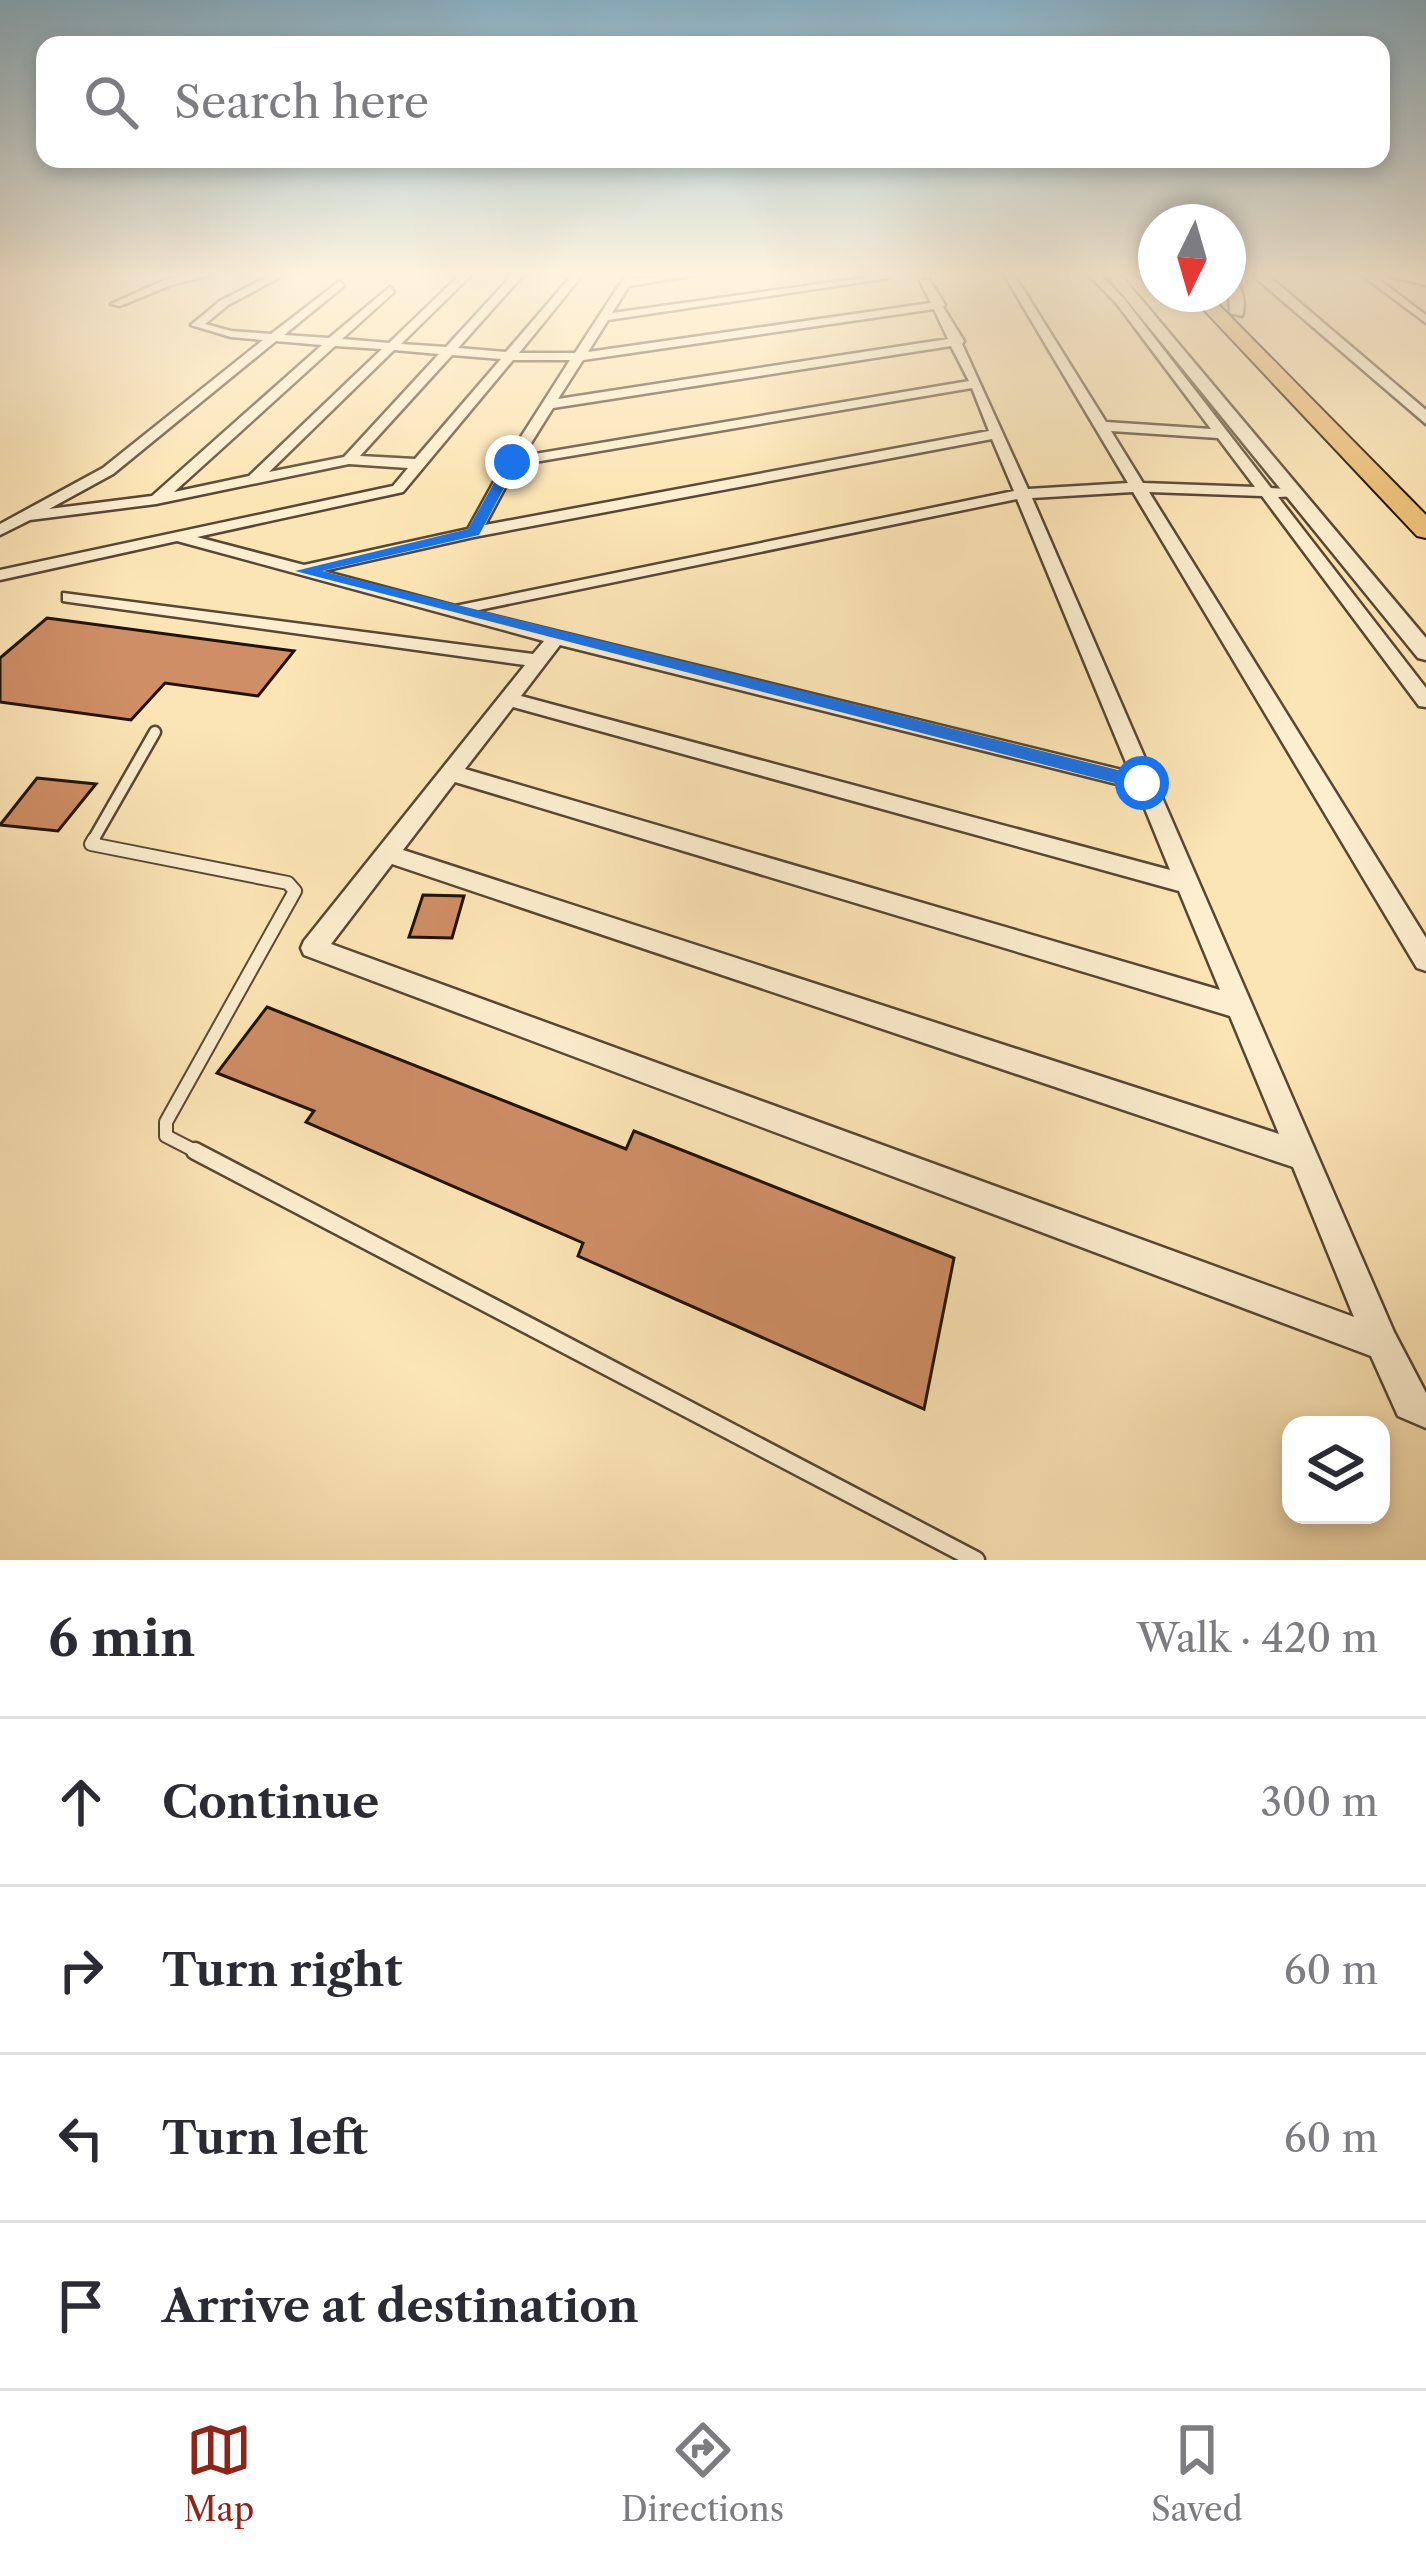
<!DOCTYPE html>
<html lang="en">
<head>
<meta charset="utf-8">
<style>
	:root { --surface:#fff; --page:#f7f7f7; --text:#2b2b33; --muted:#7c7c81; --line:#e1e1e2; --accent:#8f2418 }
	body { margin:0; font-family:"Libre Caslon Text",serif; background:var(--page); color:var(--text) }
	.controls { position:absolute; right:36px; bottom:36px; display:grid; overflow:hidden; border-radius:24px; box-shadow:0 6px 18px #0003 }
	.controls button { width:108px; height:108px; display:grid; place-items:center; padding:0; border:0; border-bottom:3px solid var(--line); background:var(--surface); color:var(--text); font:60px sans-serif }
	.compass { position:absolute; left:1138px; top:204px; width:108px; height:108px; border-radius:50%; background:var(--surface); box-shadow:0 6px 18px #0003; rotate:185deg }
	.stop { position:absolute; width:36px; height:36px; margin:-27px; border:9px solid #1a73e8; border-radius:50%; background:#fff }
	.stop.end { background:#1a73e8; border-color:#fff; box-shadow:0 3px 12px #0008 }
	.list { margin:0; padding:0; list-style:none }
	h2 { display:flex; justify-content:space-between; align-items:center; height:156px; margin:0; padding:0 48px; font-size:51px }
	h2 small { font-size:39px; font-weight:400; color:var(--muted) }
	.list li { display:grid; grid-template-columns:78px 1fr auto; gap:36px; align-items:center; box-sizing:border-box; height:168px; padding:0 48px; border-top:3px solid var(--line) }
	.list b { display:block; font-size:45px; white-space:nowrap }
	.list em { font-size:39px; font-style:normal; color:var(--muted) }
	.icon { flex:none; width:66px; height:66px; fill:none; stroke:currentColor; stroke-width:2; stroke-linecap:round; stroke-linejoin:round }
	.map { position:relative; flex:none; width:1426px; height:1560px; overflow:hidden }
	.search { position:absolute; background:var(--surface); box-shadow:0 6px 18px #0003; left:36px; right:36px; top:36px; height:132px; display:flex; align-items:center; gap:30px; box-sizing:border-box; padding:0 42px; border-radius:24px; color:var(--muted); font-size:45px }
	.sheet { height:828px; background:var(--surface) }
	nav { display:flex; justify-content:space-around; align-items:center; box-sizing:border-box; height:168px; border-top:3px solid var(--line); background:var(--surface); font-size:33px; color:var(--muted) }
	nav a { display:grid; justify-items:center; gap:6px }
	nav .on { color:var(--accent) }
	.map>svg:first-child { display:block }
</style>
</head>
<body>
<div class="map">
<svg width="1426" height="1560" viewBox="0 0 1426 1560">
	<rect width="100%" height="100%" fill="#fce5b5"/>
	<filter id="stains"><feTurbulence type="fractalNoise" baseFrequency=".00167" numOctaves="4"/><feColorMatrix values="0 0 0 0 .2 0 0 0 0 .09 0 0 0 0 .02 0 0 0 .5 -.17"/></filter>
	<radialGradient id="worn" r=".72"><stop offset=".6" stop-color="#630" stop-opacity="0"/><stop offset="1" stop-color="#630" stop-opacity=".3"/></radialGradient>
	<g fill="#cf8e65" stroke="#211208" stroke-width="3">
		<path d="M47,618L294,651L258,696L165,683L131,720L0,702V658Z"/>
		<path d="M37,778L96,784L58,831L0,825Z"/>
		<path d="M423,895L464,896L452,938L409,937Z"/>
		<path d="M267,1007L626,1149L634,1131L954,1258L924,1409L578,1256L583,1243L306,1122L314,1111L217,1073Z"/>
	</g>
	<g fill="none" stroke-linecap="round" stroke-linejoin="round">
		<defs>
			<path id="service-far2" d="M92,842L155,732"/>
			<path id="service-far1" d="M94,839L91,844L288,883L295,891L166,1122V1136L201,1154"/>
			<path id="service" d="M195,1151L976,1560"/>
			<g id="minor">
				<path d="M198,273H219L174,284L120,306L111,304L167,279Z"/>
				<path d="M275,273H288L228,305L205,324L231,331L271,334L340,281L344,286L284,335L329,338L390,287L394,292L342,339L389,343L462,273H473L401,344L446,347L514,273H525L458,348L506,352L574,273H584L519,353H575L627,273H637L633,279L707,273L629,286L612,313L884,275L889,278L608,320L588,352L931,303L920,281L929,279L945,305L943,307L964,341L962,344L1028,489L1128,483L1003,273H1013L1106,422L1211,429L1117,304L1087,273H1098L1125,300L1271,488L1300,490V496L1278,497L1426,688V707L1419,706L1262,496L1149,492L1426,938V971L1417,968L1133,492L1032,498L1394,1332L1426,1393V1428L1398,1416L1371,1356L304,955L301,948L304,941L525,665L69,602L63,601V593L533,654L544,641L177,541L0,580V570L393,486L408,468L349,464L156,504L30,520L0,535V524L103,468L263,340L231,337L191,325L220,301ZM934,309L948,339L558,399L583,360ZM276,341L322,345L152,496L49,509L113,474ZM335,346L382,349L249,476L174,492ZM951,346L969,381L523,456L553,408ZM394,350L439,354L344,457L269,472ZM452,355L501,359L415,459L360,456ZM513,360H570L505,462L468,529L304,565L197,537L403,492ZM972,388L989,431L485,525L517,465ZM1111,431L1218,438L1255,487L1143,483ZM992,439L1014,491L455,606L323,571L474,537ZM1017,499L1130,772L474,611ZM560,645L1137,789L1170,870L521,696ZM513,707L1179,891L1220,990L465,769ZM455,782L1230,1016L1279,1134L403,850ZM392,864L1293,1167L1354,1317L331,944Z"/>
				<path d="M1359,273H1370L1426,315V323Z"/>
			</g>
			<g id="tertiary">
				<path d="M1105,273H1119L1426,638V660L1418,658Z"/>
				<path d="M1146,273H1156V278Z"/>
				<path d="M1228,273C1241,280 1247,303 1242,316L1230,313Z"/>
				<path d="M1250,273H1265L1426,410V424Z"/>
				<path d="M1385,273L1426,277V285L1387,276Z"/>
			</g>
			<path id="trunk" d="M1189,294H1208L1426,515V538L1417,536Z"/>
		</defs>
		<use href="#service-far2" stroke="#584733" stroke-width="15"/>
		<use href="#service-far1" stroke="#584733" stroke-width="16"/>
		<use href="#service" stroke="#584733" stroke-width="21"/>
		<use href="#minor" stroke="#584733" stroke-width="5"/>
		<use href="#tertiary" stroke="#584733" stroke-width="5"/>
		<use href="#trunk" stroke="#211208" stroke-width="4"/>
		<use href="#service-far2" stroke="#fdeecf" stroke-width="10"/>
		<use href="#service-far1" stroke="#fdeecf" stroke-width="12"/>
		<use href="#service" stroke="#fdeecf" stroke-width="16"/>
		<use href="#minor" fill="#fdeecf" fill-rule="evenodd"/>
		<use href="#tertiary" fill="#fdeecf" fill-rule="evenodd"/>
		<use href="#trunk" fill="#eec27a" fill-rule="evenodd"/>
	</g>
	<linearGradient id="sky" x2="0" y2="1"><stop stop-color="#8bb8d0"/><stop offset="0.56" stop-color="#fef3de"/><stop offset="1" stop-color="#fef3de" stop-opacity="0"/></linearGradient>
	<rect width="1426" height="491" fill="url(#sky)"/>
	<path fill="#1a73e8" d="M507,460L518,462L479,535L322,571L1142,776L1151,783L1142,790L295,571L468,529Z"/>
	<rect width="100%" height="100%" filter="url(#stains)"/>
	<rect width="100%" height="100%" fill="url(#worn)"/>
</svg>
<div class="controls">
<button><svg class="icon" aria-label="layers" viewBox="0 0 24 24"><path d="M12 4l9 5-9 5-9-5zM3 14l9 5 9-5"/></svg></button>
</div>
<svg class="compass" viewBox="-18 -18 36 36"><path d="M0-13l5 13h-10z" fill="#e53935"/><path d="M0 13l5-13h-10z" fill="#7c7c81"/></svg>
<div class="stop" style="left:1142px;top:783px"></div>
<div class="stop end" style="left:512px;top:462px"></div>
<div class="search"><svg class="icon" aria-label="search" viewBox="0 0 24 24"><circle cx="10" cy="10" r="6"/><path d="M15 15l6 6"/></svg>Search here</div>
</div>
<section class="sheet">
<h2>6 min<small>Walk · 420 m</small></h2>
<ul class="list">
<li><svg class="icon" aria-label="ahead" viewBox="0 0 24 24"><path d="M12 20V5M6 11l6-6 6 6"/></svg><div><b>Continue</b></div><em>300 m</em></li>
<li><svg class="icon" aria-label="right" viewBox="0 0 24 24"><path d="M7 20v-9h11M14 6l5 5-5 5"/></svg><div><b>Turn right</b></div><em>60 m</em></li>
<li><svg class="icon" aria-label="left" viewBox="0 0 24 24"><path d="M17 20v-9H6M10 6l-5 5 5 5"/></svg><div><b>Turn left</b></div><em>60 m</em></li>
<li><svg class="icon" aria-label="arrive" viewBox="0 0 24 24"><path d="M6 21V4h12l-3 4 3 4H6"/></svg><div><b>Arrive at destination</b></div></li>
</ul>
</section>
<nav>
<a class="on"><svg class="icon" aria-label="map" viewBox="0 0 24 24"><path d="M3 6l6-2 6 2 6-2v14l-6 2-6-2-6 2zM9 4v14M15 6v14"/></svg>Map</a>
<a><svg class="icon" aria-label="directions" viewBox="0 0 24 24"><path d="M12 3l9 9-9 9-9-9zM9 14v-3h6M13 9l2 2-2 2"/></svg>Directions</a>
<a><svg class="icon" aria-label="saved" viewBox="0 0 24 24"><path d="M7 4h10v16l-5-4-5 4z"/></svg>Saved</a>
</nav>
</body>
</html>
